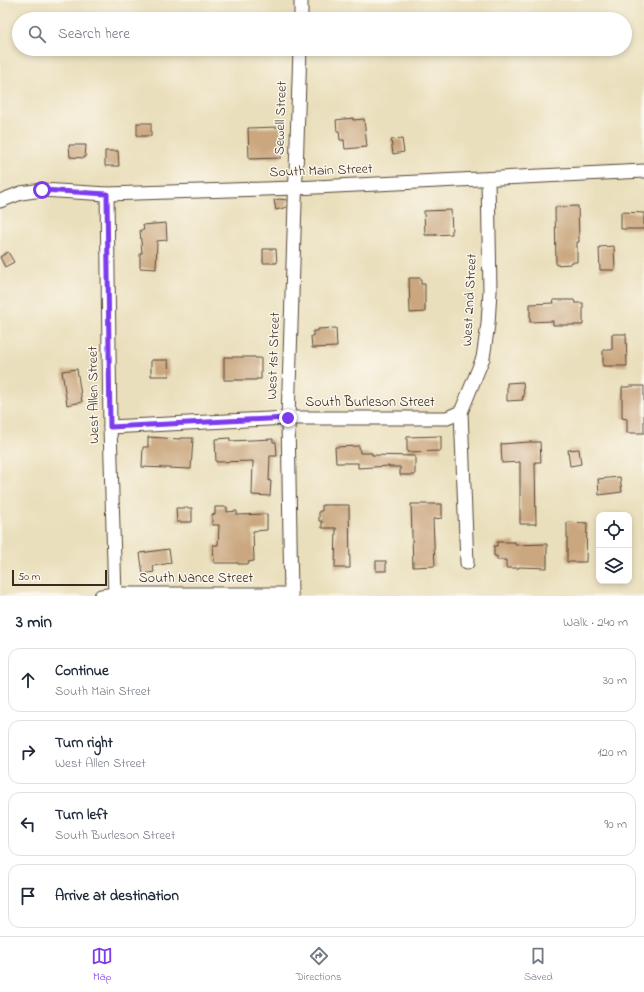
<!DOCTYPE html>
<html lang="en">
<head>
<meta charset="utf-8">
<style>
	:root { --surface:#fff; --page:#f2f2f3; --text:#1f2937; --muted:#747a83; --line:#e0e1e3; --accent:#7c3aed }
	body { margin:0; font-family:"Indie Flower",sans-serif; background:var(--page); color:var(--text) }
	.controls { position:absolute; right:12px; bottom:12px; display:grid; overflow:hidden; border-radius:8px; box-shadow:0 2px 6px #0003 }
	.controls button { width:36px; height:36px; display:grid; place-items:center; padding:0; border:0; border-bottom:1px solid var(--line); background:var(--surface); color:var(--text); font:20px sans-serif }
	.scale { position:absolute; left:12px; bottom:10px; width:95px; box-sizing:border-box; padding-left:4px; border:2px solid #3b2a1e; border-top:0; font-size:11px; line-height:14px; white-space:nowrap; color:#3b2a1e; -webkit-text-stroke:3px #fbf7ec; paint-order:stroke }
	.stop { position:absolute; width:12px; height:12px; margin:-9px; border:3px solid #7c3aed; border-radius:50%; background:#fff }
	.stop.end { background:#7c3aed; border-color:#fff; box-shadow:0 1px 4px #0008 }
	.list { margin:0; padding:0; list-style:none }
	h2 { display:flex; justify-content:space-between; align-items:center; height:52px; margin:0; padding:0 16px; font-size:17px }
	h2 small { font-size:13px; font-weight:400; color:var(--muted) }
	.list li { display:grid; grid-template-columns:26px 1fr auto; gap:12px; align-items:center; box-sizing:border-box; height:64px; margin:0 8px 8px; padding:0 8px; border:1px solid var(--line); border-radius:12px }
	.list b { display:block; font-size:15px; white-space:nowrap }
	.list p { margin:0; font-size:13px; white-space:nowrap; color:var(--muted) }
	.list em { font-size:13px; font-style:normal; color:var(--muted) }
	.icon { flex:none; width:22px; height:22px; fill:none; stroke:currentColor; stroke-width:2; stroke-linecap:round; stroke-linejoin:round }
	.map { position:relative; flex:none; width:644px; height:596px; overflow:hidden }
	.search { position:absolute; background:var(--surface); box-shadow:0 2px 6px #0003; left:12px; right:12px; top:12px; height:44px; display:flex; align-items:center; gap:10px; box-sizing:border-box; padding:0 14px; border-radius:22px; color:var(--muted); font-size:15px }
	.sheet { height:340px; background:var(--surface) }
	nav { display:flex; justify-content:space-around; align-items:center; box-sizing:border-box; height:56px; border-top:1px solid var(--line); background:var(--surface); font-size:11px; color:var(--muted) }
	nav a { display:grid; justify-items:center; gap:2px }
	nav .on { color:var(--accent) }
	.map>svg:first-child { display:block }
</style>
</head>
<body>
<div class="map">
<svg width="644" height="596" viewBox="0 0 644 596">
	<rect width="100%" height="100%" fill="#fbf7ec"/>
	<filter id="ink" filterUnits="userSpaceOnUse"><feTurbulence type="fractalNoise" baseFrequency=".025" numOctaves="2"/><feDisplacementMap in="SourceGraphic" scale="8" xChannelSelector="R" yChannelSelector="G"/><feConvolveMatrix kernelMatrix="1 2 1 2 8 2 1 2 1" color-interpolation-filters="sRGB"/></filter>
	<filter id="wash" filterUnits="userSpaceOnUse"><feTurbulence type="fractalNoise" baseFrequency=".012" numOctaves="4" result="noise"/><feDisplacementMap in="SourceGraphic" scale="16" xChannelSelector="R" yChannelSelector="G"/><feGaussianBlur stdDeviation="0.9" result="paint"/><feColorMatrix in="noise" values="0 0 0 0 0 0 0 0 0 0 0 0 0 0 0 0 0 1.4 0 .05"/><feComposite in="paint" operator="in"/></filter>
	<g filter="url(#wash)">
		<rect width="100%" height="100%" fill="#eadfbc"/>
		<g id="blocks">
			<g fill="#cba780">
				<path d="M353,118V120L364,119L367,147L345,149L344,140H340L339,131H337L336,120Z"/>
				<rect x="137" y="123" width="14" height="13"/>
				<path d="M280,127L281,158L249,159L248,128Z"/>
				<path d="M402,139L404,152L393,154L391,140Z"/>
				<path d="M69,145H86L85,158L70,157Z"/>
				<path d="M105,151H118L119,166H105Z"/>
				<path d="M279,199L287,200V207L276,210L274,200Z"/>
				<path d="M578,206L579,242H577V262H571V264L556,265L555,207Z"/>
				<path d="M451,210L452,234L435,235H436H425L424,211Z"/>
				<path d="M621,212L644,213V229H621Z"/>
				<path d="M166,223L167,240L157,241L156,269L140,268V253H142L140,230H144L143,225Z"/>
				<path d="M614,246L615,270H600L599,247Z"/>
				<path d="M263,249H276L277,263H263Z"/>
				<path d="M8,252L14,262L5,267L0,257Z"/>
				<path d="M409,278H421V284H425V312L410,313Z"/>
				<path d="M553,300H574L575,303H583V325H553V321L530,322V304L554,303Z"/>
				<path d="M336,328L337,347L312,348L311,336H313V331H318V329Z"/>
				<path d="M612,334H626L627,366H603V350H612Z"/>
				<path d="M224,357H255V358H261V379H256V380H224Z"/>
				<path d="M151,360H168L169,376H151Z"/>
				<path d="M77,369L82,402L67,405L62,371Z"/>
				<path d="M523,382L524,397H522L523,400L507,401V383Z"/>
				<path d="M630,386H644V433H627V419L622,418V387H630Z"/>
				<path d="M441,436V451L407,452V437Z"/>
				<path d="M148,437L180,439V438H193L191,469L142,467L143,447H148Z"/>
				<path d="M230,438V441L273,439V442H276L277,456H270L269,481H271L270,496L252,495L253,461L216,462L215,439Z"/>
				<path d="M529,442H540L541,462H535L536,524H520V462L502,463L501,444Z"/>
				<path d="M359,446L360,453H372V455L415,456V475H400V467H389V466L358,468V463H336L335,447Z"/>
				<path d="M579,449L581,464L570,466L568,450Z"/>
				<path d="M620,477L622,492L599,495L598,479Z"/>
				<path d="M411,504H442V518L433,519L435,566L413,567Z"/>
				<path d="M322,505H349L350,568H335L336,528H322V521H319V511H322Z"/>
				<path d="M215,507H227V512L237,511V515L267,514V530L253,531L254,561L248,562L249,564H238V563H214L213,545H218L219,525H212V514L215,515Z"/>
				<path d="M176,508H192V522H177Z"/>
				<path d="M567,522L587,523L586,562H567Z"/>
				<path d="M497,542H515V545L547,544V568L519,567V568H506V560H497V556H494V546H497Z"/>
				<path d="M169,549L171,563L153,566L154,572L143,574L140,553Z"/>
				<rect x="376" y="561" width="10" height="10"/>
			</g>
		</g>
	</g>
	<g filter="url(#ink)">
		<use href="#blocks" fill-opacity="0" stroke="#554536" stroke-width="1"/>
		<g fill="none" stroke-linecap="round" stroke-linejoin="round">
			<defs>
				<g id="street">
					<path d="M301,19V0"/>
					<path d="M107,194L110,427L115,596"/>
					<path d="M0,201L21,193L42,190L107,194L295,188L644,171"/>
					<path d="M110,427L288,418H447L461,412"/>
					<path d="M467,563L461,412L483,358L488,324L490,291L488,179"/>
					<path d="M101,596L115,594H291"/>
					<path d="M291,596L288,418L300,49"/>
				</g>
			</defs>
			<use href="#street" stroke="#554536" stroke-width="15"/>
			<use href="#street" stroke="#fff" stroke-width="13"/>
		</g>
	</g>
	<g fill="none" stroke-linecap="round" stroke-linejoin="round" filter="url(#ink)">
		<path stroke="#7c3aed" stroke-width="5" d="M42,190L107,194L110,427L288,418"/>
	</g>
	<g text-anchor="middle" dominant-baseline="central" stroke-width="3" stroke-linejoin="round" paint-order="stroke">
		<g font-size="14" fill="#3b2a1e" stroke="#fbf7ec">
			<text transform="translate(281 118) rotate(-88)">Sewell Street</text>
			<text transform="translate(321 171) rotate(-2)">South Main Street</text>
			<text transform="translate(470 300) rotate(-87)">West 2nd Street</text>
			<text transform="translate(274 356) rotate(-88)">West 1st Street</text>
			<text transform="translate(94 395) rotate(-91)">West Allen Street</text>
			<text x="370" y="402">South Burleson Street</text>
			<text x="196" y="578">South Nance Street</text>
		</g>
	</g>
</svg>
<div class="controls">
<button><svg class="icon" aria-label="locate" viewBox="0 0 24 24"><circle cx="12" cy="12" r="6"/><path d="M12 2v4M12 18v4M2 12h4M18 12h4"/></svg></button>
<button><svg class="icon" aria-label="layers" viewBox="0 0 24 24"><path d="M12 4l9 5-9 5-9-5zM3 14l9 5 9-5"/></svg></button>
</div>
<div class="scale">50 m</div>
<div class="stop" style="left:42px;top:190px"></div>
<div class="stop end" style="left:288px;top:418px"></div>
<div class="search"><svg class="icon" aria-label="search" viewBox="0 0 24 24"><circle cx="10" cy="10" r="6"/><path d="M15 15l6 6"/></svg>Search here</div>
</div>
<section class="sheet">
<h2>3 min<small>Walk · 240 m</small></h2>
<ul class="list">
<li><svg class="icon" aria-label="ahead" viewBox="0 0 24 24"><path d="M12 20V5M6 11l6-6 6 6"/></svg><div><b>Continue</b><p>South Main Street</p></div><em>30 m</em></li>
<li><svg class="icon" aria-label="right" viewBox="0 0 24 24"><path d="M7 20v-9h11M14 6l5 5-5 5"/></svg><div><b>Turn right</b><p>West Allen Street</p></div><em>120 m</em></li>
<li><svg class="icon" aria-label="left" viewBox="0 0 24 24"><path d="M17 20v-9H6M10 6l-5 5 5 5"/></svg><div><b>Turn left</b><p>South Burleson Street</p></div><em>90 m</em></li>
<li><svg class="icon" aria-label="arrive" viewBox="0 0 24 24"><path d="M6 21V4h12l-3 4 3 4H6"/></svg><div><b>Arrive at destination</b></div></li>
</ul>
</section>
<nav>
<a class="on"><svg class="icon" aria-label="map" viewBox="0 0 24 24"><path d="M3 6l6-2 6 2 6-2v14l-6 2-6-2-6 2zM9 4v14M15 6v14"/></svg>Map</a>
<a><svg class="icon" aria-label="directions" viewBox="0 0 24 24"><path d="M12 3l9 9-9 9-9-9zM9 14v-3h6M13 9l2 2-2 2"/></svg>Directions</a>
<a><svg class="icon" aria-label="saved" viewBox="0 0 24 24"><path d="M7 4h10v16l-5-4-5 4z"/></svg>Saved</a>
</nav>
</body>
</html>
